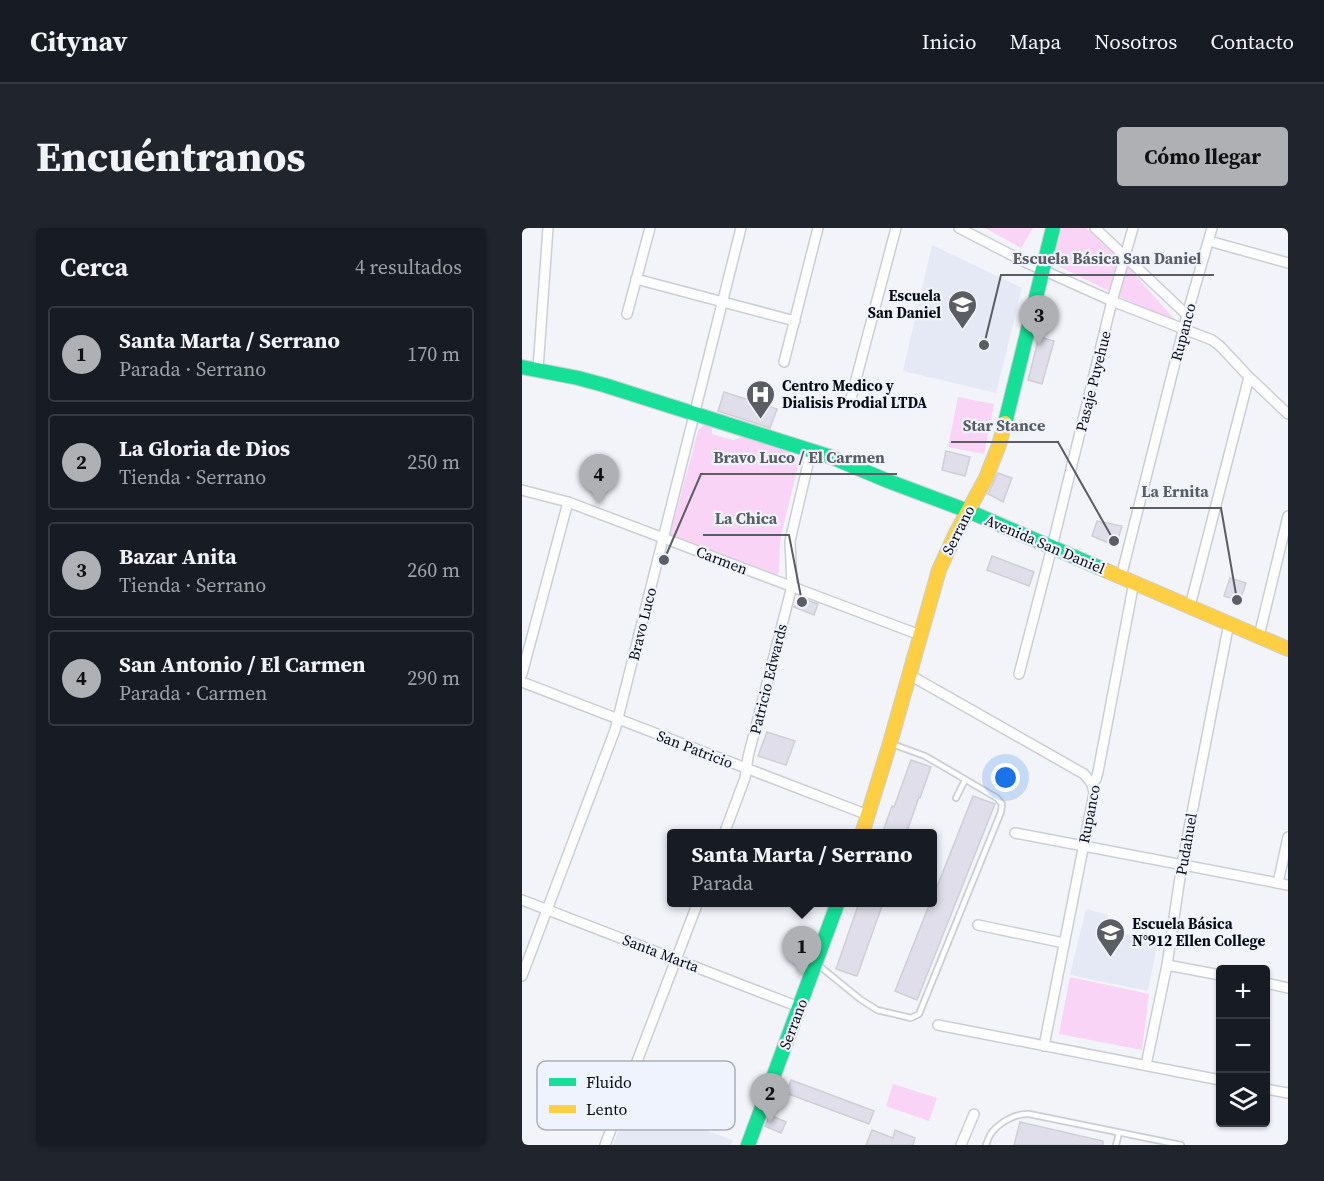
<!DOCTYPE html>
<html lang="es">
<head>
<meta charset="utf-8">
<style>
	:root { --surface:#171b24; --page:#20242c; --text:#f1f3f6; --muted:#9ea1a6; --line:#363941; --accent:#aeb0b4 }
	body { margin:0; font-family:"Source Serif 4",serif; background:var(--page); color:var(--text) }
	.controls { position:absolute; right:18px; bottom:18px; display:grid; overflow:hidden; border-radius:6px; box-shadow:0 2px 4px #0004 }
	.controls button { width:54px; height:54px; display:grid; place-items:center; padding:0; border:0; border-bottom:2px solid var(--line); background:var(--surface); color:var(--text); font:30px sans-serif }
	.you { position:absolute; left:484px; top:550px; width:21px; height:21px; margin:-15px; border:4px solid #fff; border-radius:50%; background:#1a73e8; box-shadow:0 0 0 9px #1a73e833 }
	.badge { display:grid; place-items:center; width:39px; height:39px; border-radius:50%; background:var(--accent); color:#111; font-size:20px; font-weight:700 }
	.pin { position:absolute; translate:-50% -50px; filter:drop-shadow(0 2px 3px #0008) }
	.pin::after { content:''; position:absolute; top:32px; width:21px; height:18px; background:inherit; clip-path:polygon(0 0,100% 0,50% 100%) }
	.popup { position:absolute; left:145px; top:601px; width:270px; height:78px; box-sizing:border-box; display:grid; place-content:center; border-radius:6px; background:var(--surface); filter:drop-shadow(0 2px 4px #0005); font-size:20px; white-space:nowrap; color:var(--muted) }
	.popup b { font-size:22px; color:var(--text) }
	.popup::after { content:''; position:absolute; left:50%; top:100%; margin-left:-12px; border:12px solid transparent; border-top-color:var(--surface) }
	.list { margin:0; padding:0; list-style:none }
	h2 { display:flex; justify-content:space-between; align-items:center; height:78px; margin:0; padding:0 24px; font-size:26px }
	h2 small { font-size:20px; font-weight:400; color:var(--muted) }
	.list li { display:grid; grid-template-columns:39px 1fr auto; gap:18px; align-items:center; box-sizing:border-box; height:96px; margin:0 12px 12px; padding:0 12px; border:2px solid var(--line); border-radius:6px }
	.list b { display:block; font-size:22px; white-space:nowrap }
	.list p { margin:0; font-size:20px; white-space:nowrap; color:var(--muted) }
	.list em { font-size:20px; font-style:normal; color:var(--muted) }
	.icon { flex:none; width:33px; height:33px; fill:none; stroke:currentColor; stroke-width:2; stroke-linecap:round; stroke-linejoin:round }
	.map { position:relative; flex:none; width:766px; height:917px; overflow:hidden; border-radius:6px }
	header { display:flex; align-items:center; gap:36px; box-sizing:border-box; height:84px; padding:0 30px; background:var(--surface); border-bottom:2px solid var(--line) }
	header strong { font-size:28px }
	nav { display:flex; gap:33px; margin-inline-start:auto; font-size:21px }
	.intro { display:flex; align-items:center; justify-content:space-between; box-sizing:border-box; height:144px; padding:0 36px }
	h1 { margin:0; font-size:42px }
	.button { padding:15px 27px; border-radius:6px; background:var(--accent); color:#111; font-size:21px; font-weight:700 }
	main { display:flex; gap:36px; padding:0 36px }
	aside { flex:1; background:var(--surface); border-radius:6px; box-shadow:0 2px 4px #0004 }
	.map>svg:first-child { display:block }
</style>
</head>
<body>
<header>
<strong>Citynav</strong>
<nav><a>Inicio</a><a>Mapa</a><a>Nosotros</a><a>Contacto</a></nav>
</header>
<div class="intro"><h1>Encuéntranos</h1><a class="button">Cómo llegar</a></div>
<main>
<aside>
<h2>Cerca<small>4 resultados</small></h2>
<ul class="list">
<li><span class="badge">1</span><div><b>Santa Marta / Serrano</b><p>Parada · Serrano</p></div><em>170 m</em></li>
<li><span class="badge">2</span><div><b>La Gloria de Dios</b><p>Tienda · Serrano</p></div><em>250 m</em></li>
<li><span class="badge">3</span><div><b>Bazar Anita</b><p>Tienda · Serrano</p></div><em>260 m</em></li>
<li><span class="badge">4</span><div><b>San Antonio / El Carmen</b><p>Parada · Carmen</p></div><em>290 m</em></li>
</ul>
</aside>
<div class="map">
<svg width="766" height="917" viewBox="0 0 766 917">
	<rect width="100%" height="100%" fill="#f2f4fa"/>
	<g fill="#e5e9f6">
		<path d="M410,17L500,60L474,165L381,143Z"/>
		<path d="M564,681L586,687L583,702L636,712L626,763L548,747Z"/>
		<path d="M107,875L211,912L209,917H91Z"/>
	</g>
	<g fill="#f9d4f7">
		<path d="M463,0H511L499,20Z"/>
		<path d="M538,0H564L596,30L587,63L530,35Z"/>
		<path d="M605,38L655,94L596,68Z"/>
		<path d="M436,169L472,176L462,226L426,219Z"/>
		<path d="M183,197L190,199V206L211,212L220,209L262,222L270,225L275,229L277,235L261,299L258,315L257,344L254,348L148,307L175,207L177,201Z"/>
		<path d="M548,749L627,766L620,822L537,806Z"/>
		<path d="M371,856L415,870L407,893L364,878Z"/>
	</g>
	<g fill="#e0deea" stroke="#cfcfd6" stroke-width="1.5">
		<path d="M517,109L532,113L520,156L506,152Z"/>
		<path d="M202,164L255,181L248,200L196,183Z"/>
		<path d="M424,223L448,229L443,248L420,242Z"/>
		<path d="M476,245L490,250L481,274L466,266Z"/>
		<path d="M575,293L600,298L594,318L570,308Z"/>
		<path d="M470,328L512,344L507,358L465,342Z"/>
		<path d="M708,350L724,355L718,373L702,368Z"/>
		<path d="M282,371L296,376L292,387L272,379Z"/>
		<path d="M245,504L273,513L264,537L236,528Z"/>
		<path d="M389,532L409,539L398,570L397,569L384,606H360L370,578L372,579Z"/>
		<path d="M451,568L473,576L395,772L373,763L408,675H411V669Z"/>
		<path d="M337,675H361L335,748L314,741Z"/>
		<path d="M269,852L352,883L347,896L264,865Z"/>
		<path d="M248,887L264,894L259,905L243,898Z"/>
		<path d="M498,894L581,913V917H492Z"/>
		<path d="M350,902L371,910L373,902L393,910L391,917H344Z"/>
	</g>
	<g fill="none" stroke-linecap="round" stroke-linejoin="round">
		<defs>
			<g id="lane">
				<path d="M434,570L443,552"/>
				<path d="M295,736L338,771L355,782L389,790L397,786L479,584L480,576L475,570L403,528L370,516"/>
				<path d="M464,917C466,912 467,907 471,903C479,894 494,885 507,886L659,917"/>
				<path d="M594,917L597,905"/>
			</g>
			<g id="street">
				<path d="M437,0L503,34L590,73L690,112L698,118L727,149L766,186"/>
				<path d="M573,0L665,87"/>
				<path d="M687,13L766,35"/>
				<path d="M114,51L273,93"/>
				<path d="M105,86L128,0"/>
				<path d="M262,134L296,0"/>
				<path d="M16,141L26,0"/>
				<path d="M328,174L374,0"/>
				<path d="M0,262L46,274L398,407"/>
				<path d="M599,349L665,87L690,0"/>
				<path d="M668,378L727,149"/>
				<path d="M737,408L766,288"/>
				<path d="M0,446L46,274"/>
				<path d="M386,446L562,546L570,556"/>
				<path d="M497,446L530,319L590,73L611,0"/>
				<path d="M0,454L346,587"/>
				<path d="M493,605L766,657"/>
				<path d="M202,606L223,550L226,529L270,358L268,313L289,223"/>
				<path d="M756,655L766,609"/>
				<path d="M0,672L277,779"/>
				<path d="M456,697L542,715"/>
				<path d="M645,737L698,747"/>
				<path d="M0,748L93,502L219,0"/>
				<path d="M744,755L766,760"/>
				<path d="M416,797L698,852"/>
				<path d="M522,818L572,565L570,556L574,551L576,544L612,354"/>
				<path d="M624,837L645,737L660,636L707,395"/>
				<path d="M744,861L766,865"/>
				<path d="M83,917L176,674"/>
				<path d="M439,917L452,886"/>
			</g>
			<g id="fast">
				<path d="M0,139L56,150L82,157L309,229L366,253L446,283L585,343"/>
				<path d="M483,195L531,0"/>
				<path d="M226,917L316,674"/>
			</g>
			<g id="slow">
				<path d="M585,343L766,421"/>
				<path d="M340,606L368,515L417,342L434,305L464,250L477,217L483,195"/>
			</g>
		</defs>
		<use href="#lane" stroke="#cbced5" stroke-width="8"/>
		<use href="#street" stroke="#cbced5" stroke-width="12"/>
		<use href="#fast" stroke="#cbced5" stroke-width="16"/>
		<use href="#slow" stroke="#cbced5" stroke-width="16"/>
		<use href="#lane" stroke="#fdfdfe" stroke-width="4.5"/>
		<use href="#street" stroke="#fdfdfe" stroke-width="9"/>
		<use href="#fast" stroke="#16e098" stroke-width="14"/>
		<use href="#slow" stroke="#ffcf43" stroke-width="14"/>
	</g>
	<defs>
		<symbol id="school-pin" viewBox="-11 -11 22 30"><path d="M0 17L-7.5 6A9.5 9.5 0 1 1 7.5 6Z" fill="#5b5d64" stroke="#eff3fd"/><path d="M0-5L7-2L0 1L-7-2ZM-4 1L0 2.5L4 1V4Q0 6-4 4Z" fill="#fff"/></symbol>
		<symbol id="hospital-pin" viewBox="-11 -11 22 30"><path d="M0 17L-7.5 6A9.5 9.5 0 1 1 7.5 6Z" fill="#5b5d64" stroke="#eff3fd"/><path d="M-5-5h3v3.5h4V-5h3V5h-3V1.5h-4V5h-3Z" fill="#fff"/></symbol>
	</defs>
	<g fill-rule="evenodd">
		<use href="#school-pin" x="424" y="60" width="33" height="45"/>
		<use href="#hospital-pin" x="222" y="150" width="33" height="45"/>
		<use href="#school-pin" x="572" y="688" width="33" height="45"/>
	</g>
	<g text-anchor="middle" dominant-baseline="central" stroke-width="4.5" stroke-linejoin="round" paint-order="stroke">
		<g font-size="15" font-weight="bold" fill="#090c14" stroke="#eff3fd" text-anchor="start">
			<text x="419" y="67" text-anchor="end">Escuela<tspan x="419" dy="17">San Daniel</tspan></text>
			<text x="260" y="157">Centro Medico y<tspan x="260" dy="17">Dialisis Prodial LTDA</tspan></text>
			<text x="610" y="695">Escuela Básica<tspan x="610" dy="17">N°912 Ellen College</tspan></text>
		</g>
		<g font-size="15" fill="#090c14" stroke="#eff3fd">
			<text transform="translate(661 104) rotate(-75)">Rupanco</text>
			<text transform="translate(571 153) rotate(-76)">Pasaje Puyehue</text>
			<text transform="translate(436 302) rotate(-63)">Serrano</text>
			<text transform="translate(523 316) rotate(23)">Avenida San Daniel</text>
			<text transform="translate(200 332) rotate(21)">Carmen</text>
			<text transform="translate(120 396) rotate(-76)">Bravo Luco</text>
			<text transform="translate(246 451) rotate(-76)">Patricio Edwards</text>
			<text transform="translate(173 521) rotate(21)">San Patricio</text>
			<text transform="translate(567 586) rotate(-79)">Rupanco</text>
			<text transform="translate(664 616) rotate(-80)">Pudahuel</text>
			<text transform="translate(139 725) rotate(21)">Santa Marta</text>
			<text transform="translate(271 796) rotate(-69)">Serrano</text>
		</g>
	</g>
	<rect x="15" y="833" width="198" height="69" rx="9" fill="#eff3fd" stroke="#aaaeb7" stroke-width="1.5"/>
	<rect x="27" y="850" width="27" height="8" fill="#16e098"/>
	<rect x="27" y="877" width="27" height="8" fill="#ffcf43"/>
	<g font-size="16" fill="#090c14">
		<text x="64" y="860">Fluido</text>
		<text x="64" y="887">Lento</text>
	</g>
	<path fill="none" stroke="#5b5d64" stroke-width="2" d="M462 117L479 47H692M592 313L536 214H429M142 332L179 246H375M715 372L699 280H608M280 374L267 307H181"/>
	<g fill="#5b5d64" stroke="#eff3fd" stroke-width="2">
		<circle cx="462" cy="117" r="6"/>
		<circle cx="592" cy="313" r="6"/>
		<circle cx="142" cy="332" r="6"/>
		<circle cx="715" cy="372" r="6"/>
		<circle cx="280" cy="374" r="6"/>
	</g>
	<g font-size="16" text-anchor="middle" font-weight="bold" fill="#5b5d64" stroke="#eff3fd" stroke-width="4.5" stroke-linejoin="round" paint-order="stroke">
		<text x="585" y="36">Escuela Básica San Daniel</text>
		<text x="482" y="203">Star Stance</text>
		<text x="277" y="235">Bravo Luco / El Carmen</text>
		<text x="653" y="269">La Ernita</text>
		<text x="224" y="296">La Chica</text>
	</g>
</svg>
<div class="controls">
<button>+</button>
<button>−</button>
<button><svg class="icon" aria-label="layers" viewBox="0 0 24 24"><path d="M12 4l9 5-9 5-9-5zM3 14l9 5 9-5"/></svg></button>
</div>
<div class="you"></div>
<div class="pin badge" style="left:280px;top:748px">1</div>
<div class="popup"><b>Santa Marta / Serrano</b>Parada</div>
<div class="pin badge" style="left:248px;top:895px">2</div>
<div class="pin badge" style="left:517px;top:117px">3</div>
<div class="pin badge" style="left:77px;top:276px">4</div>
</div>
</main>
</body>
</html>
